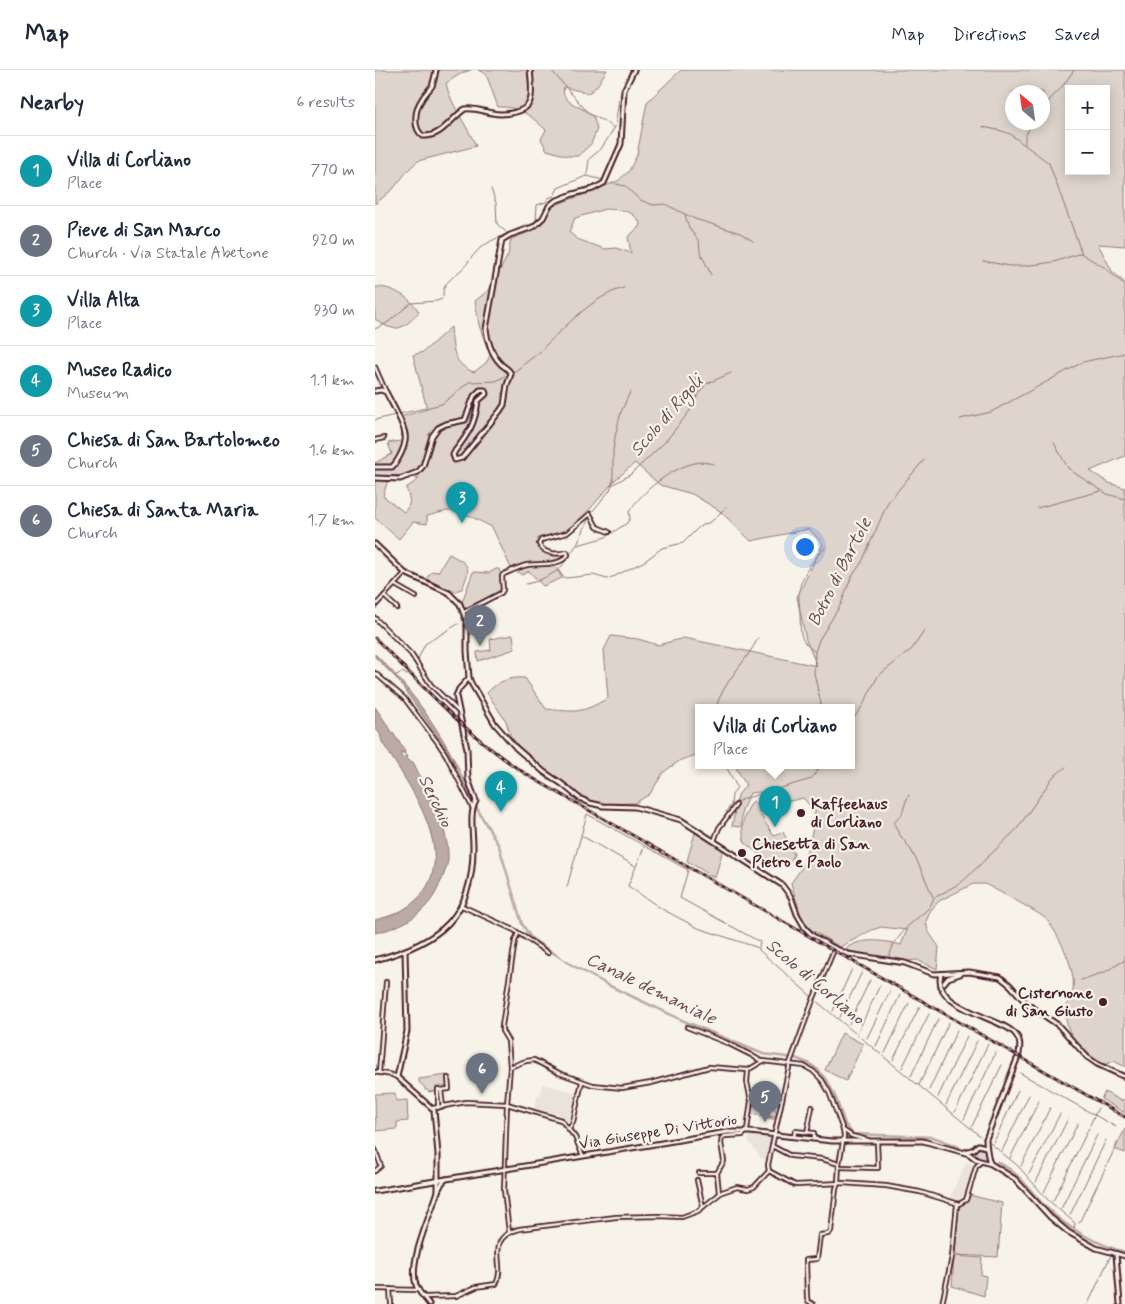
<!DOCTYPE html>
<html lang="en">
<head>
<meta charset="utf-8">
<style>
	:root { --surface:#fff; --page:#f6f6f7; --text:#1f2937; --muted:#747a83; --line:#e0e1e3; --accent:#4a1f2b }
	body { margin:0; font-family:Mynerve,sans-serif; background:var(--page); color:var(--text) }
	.controls { position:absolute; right:15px; top:15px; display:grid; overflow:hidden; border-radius:0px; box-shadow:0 2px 12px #0003 }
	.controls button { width:45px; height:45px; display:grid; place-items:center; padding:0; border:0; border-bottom:1px solid var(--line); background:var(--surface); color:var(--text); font:25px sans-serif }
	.compass { position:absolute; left:630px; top:15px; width:45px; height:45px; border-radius:50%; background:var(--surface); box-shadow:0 2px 12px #0003; rotate:331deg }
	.you { position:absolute; left:429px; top:476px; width:18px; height:18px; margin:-12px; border:4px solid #fff; border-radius:50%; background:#1a73e8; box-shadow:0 0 0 8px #1a73e833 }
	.badge { display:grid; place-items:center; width:32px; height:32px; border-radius:50%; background:var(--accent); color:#fff; font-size:16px; font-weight:700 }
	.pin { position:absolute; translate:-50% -41px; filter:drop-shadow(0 1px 2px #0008) }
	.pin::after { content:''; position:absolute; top:26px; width:18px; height:15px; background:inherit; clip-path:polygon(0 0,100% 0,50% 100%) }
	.popup { position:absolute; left:320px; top:634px; width:160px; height:65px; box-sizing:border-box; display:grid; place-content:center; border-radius:0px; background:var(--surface); filter:drop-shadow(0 1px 4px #0005); font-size:16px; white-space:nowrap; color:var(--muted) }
	.popup b { font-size:19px; color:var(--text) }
	.popup::after { content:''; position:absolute; left:50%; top:100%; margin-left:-10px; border:10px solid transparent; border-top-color:var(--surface) }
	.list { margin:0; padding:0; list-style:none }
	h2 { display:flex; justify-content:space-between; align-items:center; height:65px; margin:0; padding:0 20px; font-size:21px }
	h2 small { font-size:16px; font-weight:400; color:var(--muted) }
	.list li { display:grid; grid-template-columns:32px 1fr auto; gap:15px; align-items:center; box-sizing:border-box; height:70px; padding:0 20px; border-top:1px solid var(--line) }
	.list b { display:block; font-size:19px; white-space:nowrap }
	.list p { margin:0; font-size:16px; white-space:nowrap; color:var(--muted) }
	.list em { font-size:16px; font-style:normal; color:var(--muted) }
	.map { position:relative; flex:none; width:750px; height:1234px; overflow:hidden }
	header { display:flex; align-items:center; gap:30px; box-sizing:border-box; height:70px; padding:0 25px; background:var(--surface); border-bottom:1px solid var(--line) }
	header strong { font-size:24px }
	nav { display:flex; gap:28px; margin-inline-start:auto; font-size:18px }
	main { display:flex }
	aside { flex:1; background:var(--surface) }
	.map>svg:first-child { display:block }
</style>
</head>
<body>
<header>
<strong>Map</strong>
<nav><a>Map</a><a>Directions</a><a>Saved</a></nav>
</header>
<main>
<aside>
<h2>Nearby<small>6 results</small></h2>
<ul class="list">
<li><span class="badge" style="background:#0f9aa8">1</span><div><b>Villa di Corliano</b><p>Place</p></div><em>770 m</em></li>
<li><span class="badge" style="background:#6b7280">2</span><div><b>Pieve di San Marco</b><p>Church · Via Statale Abetone</p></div><em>920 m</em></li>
<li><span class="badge" style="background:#0f9aa8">3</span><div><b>Villa Alta</b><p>Place</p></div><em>930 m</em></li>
<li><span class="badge" style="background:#0f9aa8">4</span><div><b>Museo Radico</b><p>Museum</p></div><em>1.1 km</em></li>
<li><span class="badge" style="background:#6b7280">5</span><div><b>Chiesa di San Bartolomeo</b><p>Church</p></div><em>1.6 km</em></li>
<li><span class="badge" style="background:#6b7280">6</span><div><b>Chiesa di Santa Maria</b><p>Church</p></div><em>1.7 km</em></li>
</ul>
</aside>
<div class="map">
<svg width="750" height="1234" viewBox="0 0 750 1234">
	<rect width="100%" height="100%" fill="#f7f3e8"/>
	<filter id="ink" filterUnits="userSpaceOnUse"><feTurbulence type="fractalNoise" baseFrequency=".02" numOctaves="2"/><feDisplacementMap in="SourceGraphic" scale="10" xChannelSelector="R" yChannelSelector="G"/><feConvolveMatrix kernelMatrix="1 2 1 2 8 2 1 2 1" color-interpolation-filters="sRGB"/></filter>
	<g filter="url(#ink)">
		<g fill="#eae3da">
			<path d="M167,1014L202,1023L194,1052L184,1047V1044L179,1043L178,1045L159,1039L162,1026H165Z"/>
			<path d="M374,1064L397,1067L392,1090L387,1089L375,1073L373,1070Z"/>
			<path d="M591,1092L600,1095L590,1128L583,1132L574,1130Z"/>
		</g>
		<g fill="#ded4cc" stroke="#947a7c" fill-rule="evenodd">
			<path d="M0,0H96L87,3L71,13C74,32 93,57 101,76L43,91L35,98L18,119L0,134Z"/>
			<path d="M103,0H232C225,9 224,17 213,23L189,17C184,34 210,36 218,47C220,50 221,55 222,59L216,74L203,86H193L172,80L166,69L171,60C156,46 145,36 123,37L111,4Z"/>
			<path d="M306,0H750V176L723,174L737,201L750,213V386L715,401L734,413L750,418V997L739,991L729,995C711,983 689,966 691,942C691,934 697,927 698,920C701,899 685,867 672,850C666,843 621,820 610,814H598L564,831L556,840L551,851L553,861L564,877L562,899L542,890L532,891L520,888L482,884L469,880C484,867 507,870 526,875L532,860L506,857L497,860L465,877L435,859L426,846L416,813L428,796L438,758L440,741L428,728L415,731L384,722L375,723L367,740L366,757L357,756L363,725L371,715L360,696H476V638H324V684L306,690L294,698L288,703L275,724L260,733L221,734L205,726L188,711L171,700L147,680L136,667L131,651L112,623C123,611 134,607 150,608L171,639C201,642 206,644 233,628L229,580L236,566L263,569L283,575L309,568L442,596L431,570L422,527L448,474L434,459L376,471L345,441L317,424L285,415L260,393L240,410L215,439L193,460L163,468L162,475C166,483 176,485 185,486L186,490L174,492L182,499L187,508L168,516L154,501L147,505L136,498L117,457C106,452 92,443 80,441C71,440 61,444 52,446V454L38,452L24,469L0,448V393L17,384L13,373L26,371L27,361L22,348L52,339L38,285L48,282L76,257C78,278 77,294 99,302L111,293L115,286L104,255L100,231L115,219L133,185L136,169L157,161L165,156L178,136L243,111L254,101L262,85L272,32ZM694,19H731V101H694ZM638,22H668V52H638ZM230,139C245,140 257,139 265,153L264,157L253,167L256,183L241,178L230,179L202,169L194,162L200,148ZM29,405L44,409L31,418C35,428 37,434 29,442L8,426L14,406Z"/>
			<path d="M0,217C17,216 36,228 44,242C28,260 20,264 0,249Z"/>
			<path d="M74,484C96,495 96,497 87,519L83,520L80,522L51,509L57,501L63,502Z"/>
			<path d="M121,499H124L126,506L127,519L123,524L91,540L87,532L98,502L114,503Z"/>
			<path d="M138,565L140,579L103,591L102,582L116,580L115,569Z"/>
			<path d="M378,731L384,737V743L399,766L408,762L419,784C412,808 381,782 370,773C365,756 368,745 378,731Z"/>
			<path d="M320,763L348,779L340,808L312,791Z"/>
			<path d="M467,963L488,974L471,1011L450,1000Z"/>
			<path d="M72,1005L73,1018L68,1019L64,1016L61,1021L54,1022L52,1020H50V1018L44,1012V1009Z"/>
			<path d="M730,1022L746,1031L750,1029V1043L726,1029Z"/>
			<path d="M20,1023L21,1031L32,1030L33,1051L22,1052V1059L1,1061L0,1024Z"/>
			<path d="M379,1026L397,1030L389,1033L394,1048L402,1046L401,1049H391L388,1046L375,1044L378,1037Z"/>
			<path d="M397,1031L402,1045L395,1047L390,1033Z"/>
			<path d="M750,1059V1083L740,1079Z"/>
			<circle cx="606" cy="1083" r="6"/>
			<path d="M594,1125L627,1133L623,1187L580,1185L584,1136L591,1133Z"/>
			<path d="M579,1186L607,1188L606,1205L611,1206L609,1226L577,1216Z"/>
		</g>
		<g fill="#bcaaa7" stroke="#8e7275">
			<path d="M0,584C34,616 63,657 84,699L82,700L73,681L22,609L0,587Z"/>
			<path d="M0,637L29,679L30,684L26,682V687L28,688L31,685L33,690L38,692C51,718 75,759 73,789C72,799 67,809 63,818C51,844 27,857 0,863V850C18,846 34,839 46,825C84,780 31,711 7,672L5,664L0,658Z"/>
		</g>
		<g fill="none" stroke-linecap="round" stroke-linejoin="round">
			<g stroke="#8e7275" stroke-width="1">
				<path d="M176,0L214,44L229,51L239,58"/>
				<path d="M245,26L255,0"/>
				<path d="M668,37L687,17L699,0"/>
				<path d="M608,57L627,61L635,64L674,93L707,184L730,198L750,215"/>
				<path d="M650,74V66L658,52"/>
				<path d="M212,105L214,89L226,79L240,57L244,29"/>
				<path d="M212,106L228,110"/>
				<path d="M241,114L250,116L265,130L278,135L290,134L320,149L365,163L378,171"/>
				<path d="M116,119L121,133L122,154L131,162"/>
				<path d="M310,145L314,158L324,171L325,181L336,205"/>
				<path d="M161,152L162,135L171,132L173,128L179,126L183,118L211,106"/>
				<path d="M96,188L105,178L116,171L151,155H159"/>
				<path d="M608,191L635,196H648L679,192L706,183"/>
				<path d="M68,226C68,223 68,220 69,218C71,210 88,201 94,191"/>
				<path d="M0,259L12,253L36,233L62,231L67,229"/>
				<path d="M168,278C190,257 219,225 249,218"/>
				<path d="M139,302L166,281"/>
				<path d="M320,303L324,322"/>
				<path d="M25,344L67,334L94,312L121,311L134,304"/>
				<path d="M585,349L616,342L708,292L750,283"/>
				<path d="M0,350L20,345"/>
				<path d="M679,373L693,398L701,404L732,424L750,429"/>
				<path d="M237,415L256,404L290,372L314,342L324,323L331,314L356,303"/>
				<path d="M662,438L726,421"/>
				<path d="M203,475L231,467L252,453L255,448L254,442C266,422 296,398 320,393C326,391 333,393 339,394"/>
				<path d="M184,501L188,507L191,508L218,505L232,509L240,506L270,491L287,478L308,473L324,457L337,451L351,437"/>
				<path d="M151,514L163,511L184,500L203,473L216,443L235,420L238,411V381L240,367L246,342L255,322"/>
				<path d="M439,581C423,570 426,562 425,544C425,536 423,528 424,521C427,505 438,488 450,478"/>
				<path d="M44,593L43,589L50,574L83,554"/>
				<path d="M20,606L27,602L32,605L34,604"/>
				<path d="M341,638C348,611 371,593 383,568"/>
				<path d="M447,638L439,603L440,582L444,570L466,534L476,508L487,492L513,432L549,390"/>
				<path d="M476,652L488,635L503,606L537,579L550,560"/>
				<path d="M343,696L352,698L362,717L357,725L356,735L351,742"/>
				<path d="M534,725L531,731L527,744L519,753C522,763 530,771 536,780C545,795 551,811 558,827"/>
				<path d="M356,735L368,729L433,710L437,708L446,696"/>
				<path d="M207,766L260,796"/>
				<path d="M269,777L253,816L287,839L323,858L384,878V880L437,927"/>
				<path d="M192,817L212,744L313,800L305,828L385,872L384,877"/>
				<path d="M514,887L519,873L533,856L554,838L559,828L587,812L642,759L678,707L691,697"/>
				<path d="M706,910L730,902L750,890"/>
				<path d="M440,930L605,1066"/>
				<path d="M458,941L477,899"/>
				<path d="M465,947L487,902"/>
				<path d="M474,954L495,910"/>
				<path d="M483,962L505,915"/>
				<path d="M492,968L515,921"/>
				<path d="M501,976L525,925"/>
				<path d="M510,983L534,933"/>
				<path d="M518,990L545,936"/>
				<path d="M527,998L554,944"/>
				<path d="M645,1003L741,1057"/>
				<path d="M536,1006L563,949"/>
				<path d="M544,1015L574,952"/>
				<path d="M554,1020L582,960"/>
				<path d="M563,1027L592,966"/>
				<path d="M571,1035L602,971"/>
				<path d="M580,1042L613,974"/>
				<path d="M589,1049L621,982"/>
				<path d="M715,1055L723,1038"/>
				<path d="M597,1056L627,995"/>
				<path d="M607,1068L608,1069"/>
				<path d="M615,1073L643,1096L673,1130L700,1153L699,1160"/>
				<path d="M618,1074L643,1020"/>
				<path d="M627,1081L654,1025"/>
				<path d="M635,1088L664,1031"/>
				<path d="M646,1096L675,1038"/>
				<path d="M654,1104L685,1044"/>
				<path d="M661,1112L693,1049"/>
				<path d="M669,1122L703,1053"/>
				<path d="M678,1131L714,1058"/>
				<path d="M686,1139L722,1065"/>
				<path d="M695,1145L731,1070"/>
				<path d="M704,1153L743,1072"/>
				<path d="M737,1179V1178"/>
				<path d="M713,1234L736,1185"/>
			</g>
			<g stroke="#bcaaa7" stroke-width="2.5">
				<path d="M82,697L105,744L124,776L147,854L156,868L195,894L235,916L309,951L388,984L420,988L435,994L443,1000L453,1012L460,1026L470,1054L478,1064L558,1067L584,1077"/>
				<path d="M622,1092C647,1104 653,1120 673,1139C693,1159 722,1174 750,1182"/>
			</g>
			<defs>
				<g id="street">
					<path d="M0,297L11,322"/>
					<path d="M0,370L9,368"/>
					<path d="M20,515L41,527"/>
					<path d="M9,526L22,538"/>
					<path d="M0,536L30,503"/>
					<path d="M89,542L126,523L128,520L127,506L129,504C136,501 144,497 152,495C165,493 184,497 193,485L192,482C182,485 168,484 164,474L166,470L192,463L215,444L222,457L234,462"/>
					<path d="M0,548L36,584L56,615L84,642"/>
					<path d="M0,603L29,628L63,673L71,685L97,737"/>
					<path d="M339,771L344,758L361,735"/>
					<path d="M87,836L139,860L173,883"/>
					<path d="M458,882L438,930L415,993L397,1076L416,1086L447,1089L464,1094"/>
					<path d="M312,957L352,973L376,985L386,991"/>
					<path d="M135,997L133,971L127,961V956L140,871L143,863"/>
					<path d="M0,1002L17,1005L22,1007"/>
					<path d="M4,1003L11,912"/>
					<path d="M66,1020L74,1019L73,1008"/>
					<path d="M375,1023L407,1030"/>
					<path d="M58,1038L91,1032L132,1034L135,997L151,991L159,990L184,1003L218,1015L247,1018L276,1013L334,997L373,1000L388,991L429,996L438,1001L447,1010L454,1022L468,1060L469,1066L464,1094L463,1113L461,1119L456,1161L453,1164L445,1165L442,1189L431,1190L432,1228L433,1231L438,1234"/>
					<path d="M63,1038V1019L66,1020L68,1037"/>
					<path d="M194,1059L198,1052L207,1012"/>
					<path d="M468,1060L477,1066L493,1070"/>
					<path d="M432,1063L437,1037"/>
					<path d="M419,1067L420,1061L439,1063V1069"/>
					<path d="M0,1079L6,1096L0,1101"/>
					<path d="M464,1097L503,1098L502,1071"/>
					<path d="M394,1101L393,1095L397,1076"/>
					<path d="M324,1103H342"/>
					<path d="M322,1110L328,1137"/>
					<path d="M344,1123L342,1103L349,1091L346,1073L347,1068L350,1066L368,1065L372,1060L376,1031L372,1012L373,1001"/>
					<path d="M134,1162L129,1120L132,1034L186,1050L200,1067L208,1086"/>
					<path d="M0,1219L44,1220"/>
					<path d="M15,1219L16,1234"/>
					<path d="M50,1227L81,1226L101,1217L121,1214C132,1194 108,1169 144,1159L241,1147L283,1146L307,1147L323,1141L347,1122L362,1117L373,1119L379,1117L394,1101L420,1115L467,1113L511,1116L545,1122L584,1134L591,1130L601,1097L606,1091"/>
					<path d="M567,1234L577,1187L582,1134"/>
				</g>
				<g id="secondary">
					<path d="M61,0C60,5 59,11 57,16C54,20 50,24 47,29C40,39 37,58 48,66C67,67 76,48 90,39C100,38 107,41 117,43C127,45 151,44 155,31C158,23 156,9 155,0"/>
					<path d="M0,321L6,320L11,322C17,334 28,352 30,364C32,374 24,390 17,397H0"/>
					<path d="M0,408L25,409L43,402L48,396L57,366L63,358L71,354L90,350L99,326L105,320H110L111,324L103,331C100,354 94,363 80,381L78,385L80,390L87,388L125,341L129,335L132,315L136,304C134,298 129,298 125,293C117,285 112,270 111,259L127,170L135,165L158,157L168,148L174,136L180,131L198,124L218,119L229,113L246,74L249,20L259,0"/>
					<path d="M0,474L30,503L74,523L85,534L92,553V581L94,608L96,613L120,654L141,678L169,702L187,714L204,728L215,733L228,736L260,737L306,750L407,815L416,827L422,844L430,858L438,866L459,878L473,884L530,893L559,904L594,902L625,907L635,915L652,934L683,955L712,987L722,994L750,1007"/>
					<path d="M30,881L32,961L22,1007L59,1040L63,1084V1121"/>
					<path d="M0,890C64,873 99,847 98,776C98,762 94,743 101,731L93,709L92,679L81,626L84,619L94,608"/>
					<path d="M566,904C556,939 628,947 641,965C646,971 645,977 644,984"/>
					<path d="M569,913L573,908L585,904"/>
					<path d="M590,1082L599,1079L603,1075L611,1077"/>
					<path d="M615,1093C613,1088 611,1076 611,1069L642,989"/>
					<path d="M0,1121L352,1062H375L457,1071H548L594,1084L602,1090L616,1094L640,1109L675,1147L693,1162L721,1178L750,1186"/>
					<path d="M741,1184L745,1234"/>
					<path d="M54,1234C50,1228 43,1222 41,1215C33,1190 56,1145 63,1121L67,1113L71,1109"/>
				</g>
			</defs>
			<use href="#street" stroke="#4a1f2b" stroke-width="6"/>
			<use href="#secondary" stroke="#4a1f2b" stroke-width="7"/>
			<use href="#street" stroke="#f7f3e8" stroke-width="2.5"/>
			<use href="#secondary" stroke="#f7f3e8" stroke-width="3"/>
			<defs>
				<path id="rail" d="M0,568C49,617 95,669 154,706L750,1047"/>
			</defs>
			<use href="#rail" stroke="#4a1f2b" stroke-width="3"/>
			<use href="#rail" stroke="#f7f3e8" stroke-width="1" stroke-dasharray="4" stroke-linecap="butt"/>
		</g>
	</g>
	<g fill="#4a1f2b" stroke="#f7f3e8" stroke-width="2">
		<circle cx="426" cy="743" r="5"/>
		<circle cx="367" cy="783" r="5"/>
		<circle cx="728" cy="932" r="5"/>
	</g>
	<g text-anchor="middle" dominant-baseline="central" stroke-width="4.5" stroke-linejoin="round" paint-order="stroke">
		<g font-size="16" font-weight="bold" fill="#4a1f2b" stroke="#f7f3e8" text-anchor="start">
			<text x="436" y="734">Kaffeehaus<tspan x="436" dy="18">di Corliano</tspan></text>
			<text x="377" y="774">Chiesetta di San<tspan x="377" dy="18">Pietro e Paolo</tspan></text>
			<text x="718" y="923" text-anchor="end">Cisternone<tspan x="718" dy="18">di San Giusto</tspan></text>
		</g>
		<g font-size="16" fill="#4a1f2b" stroke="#f7f3e8">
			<text transform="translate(283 1062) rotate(-9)">Via Giuseppe Di Vittorio</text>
		</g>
		<g font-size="18" font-style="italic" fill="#6c4950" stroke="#f7f3e8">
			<text transform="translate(292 346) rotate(-49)">Scolo di Rigoli</text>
			<text transform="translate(465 502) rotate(-63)">Botro di Bartole</text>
			<text transform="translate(60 731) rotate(64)">Serchio</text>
			<text transform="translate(440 912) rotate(40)">Scolo di Corliano</text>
			<text transform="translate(276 919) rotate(26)">Canale demaniale</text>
		</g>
	</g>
</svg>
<div class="controls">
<button>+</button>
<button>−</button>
</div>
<svg class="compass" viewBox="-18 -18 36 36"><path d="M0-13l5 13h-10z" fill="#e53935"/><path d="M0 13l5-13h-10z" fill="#747a83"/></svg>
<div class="you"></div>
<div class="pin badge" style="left:400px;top:757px;background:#0f9aa8">1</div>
<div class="popup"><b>Villa di Corliano</b>Place</div>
<div class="pin badge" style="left:105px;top:576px;background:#6b7280">2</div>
<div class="pin badge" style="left:87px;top:453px;background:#0f9aa8">3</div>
<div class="pin badge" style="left:126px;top:742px;background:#0f9aa8">4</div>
<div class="pin badge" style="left:390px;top:1052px;background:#6b7280">5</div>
<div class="pin badge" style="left:107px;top:1024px;background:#6b7280">6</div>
</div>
</main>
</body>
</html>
